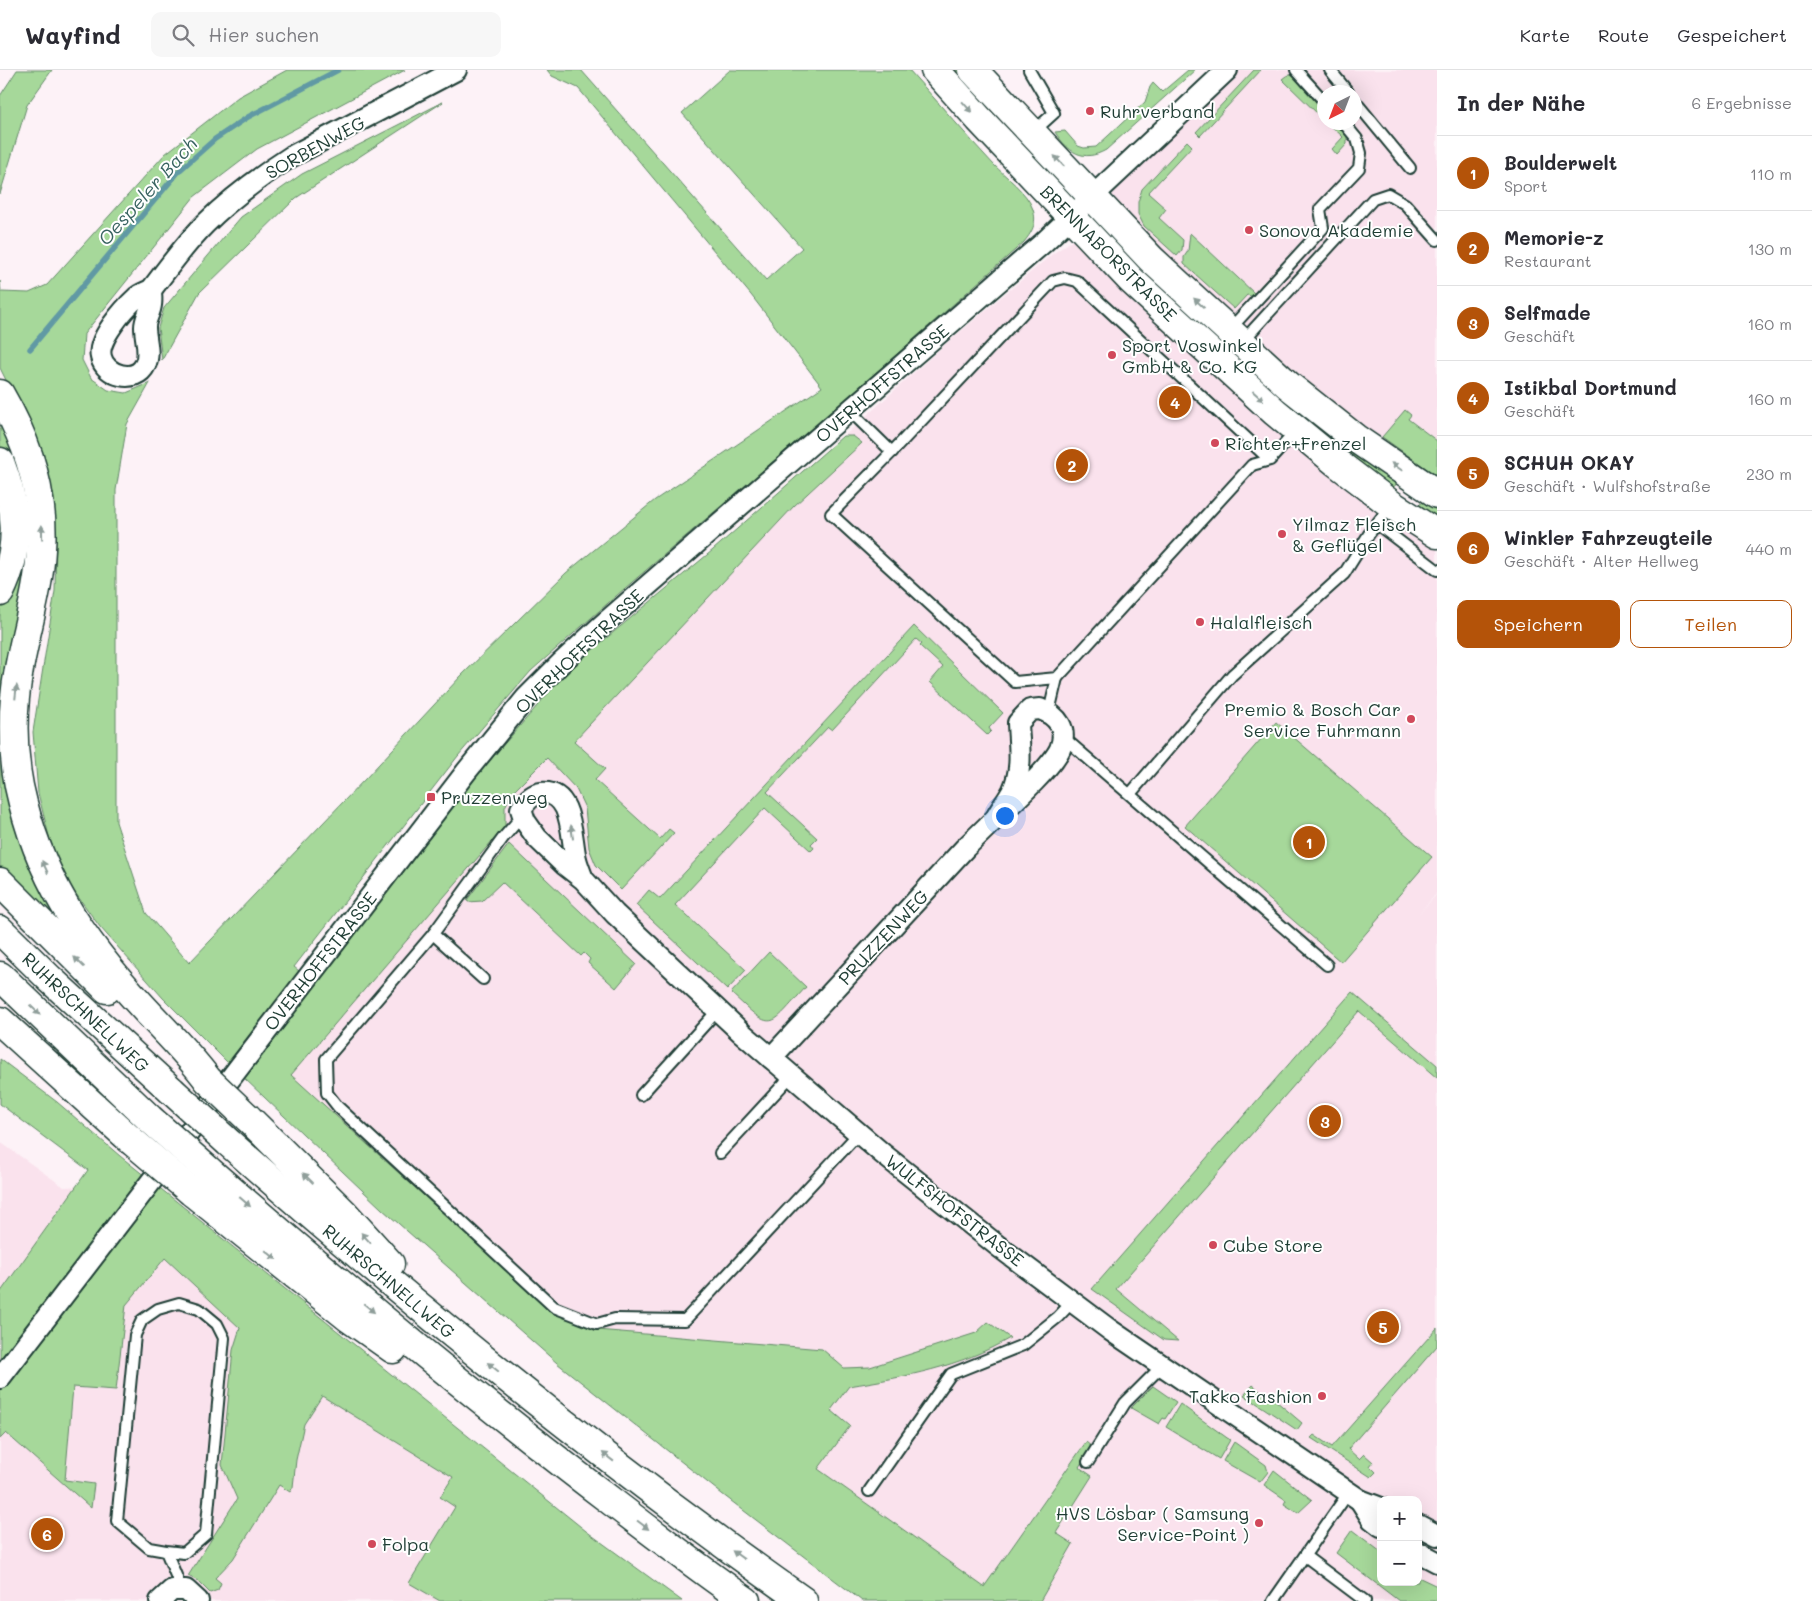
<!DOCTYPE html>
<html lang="de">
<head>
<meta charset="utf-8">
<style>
	:root { --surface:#fff; --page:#f7f7f7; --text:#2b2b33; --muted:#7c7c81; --line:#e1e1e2; --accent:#b45309 }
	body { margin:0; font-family:Mali,sans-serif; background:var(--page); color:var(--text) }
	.controls { position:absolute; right:15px; bottom:15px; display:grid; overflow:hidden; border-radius:10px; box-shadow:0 5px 20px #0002 }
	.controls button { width:45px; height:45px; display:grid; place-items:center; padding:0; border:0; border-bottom:1px solid var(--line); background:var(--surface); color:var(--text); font:25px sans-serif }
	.compass { position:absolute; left:1317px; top:15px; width:45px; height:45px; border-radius:50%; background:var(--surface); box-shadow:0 5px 20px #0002; rotate:222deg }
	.you { position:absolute; left:1004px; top:745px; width:18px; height:18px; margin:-12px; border:4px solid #fff; border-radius:50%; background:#1a73e8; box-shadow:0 0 0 8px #1a73e833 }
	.badge { display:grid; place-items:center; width:32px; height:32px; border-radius:50%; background:var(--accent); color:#fff; font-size:16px; font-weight:700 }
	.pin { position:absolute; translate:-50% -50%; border:2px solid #fff; box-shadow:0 1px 5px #0006 }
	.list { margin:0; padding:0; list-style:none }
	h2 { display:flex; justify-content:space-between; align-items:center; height:65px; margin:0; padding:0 20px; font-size:21px }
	h2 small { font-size:16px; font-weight:400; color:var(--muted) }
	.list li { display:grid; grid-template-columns:32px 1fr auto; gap:15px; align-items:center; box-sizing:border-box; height:75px; padding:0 20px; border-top:1px solid var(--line) }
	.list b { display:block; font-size:19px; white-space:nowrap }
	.list p { margin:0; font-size:16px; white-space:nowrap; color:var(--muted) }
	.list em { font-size:16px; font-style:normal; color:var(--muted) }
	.actions { display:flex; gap:10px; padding:15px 20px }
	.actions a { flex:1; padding:11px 0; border:1px solid var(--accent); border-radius:10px; text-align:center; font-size:18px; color:var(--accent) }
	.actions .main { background:var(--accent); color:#fff }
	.icon { flex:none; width:28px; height:28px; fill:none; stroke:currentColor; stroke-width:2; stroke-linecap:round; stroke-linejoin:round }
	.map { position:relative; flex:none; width:1437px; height:1531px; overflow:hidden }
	header { display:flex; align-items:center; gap:30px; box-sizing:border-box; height:70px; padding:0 25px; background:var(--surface); border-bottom:1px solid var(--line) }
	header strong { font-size:24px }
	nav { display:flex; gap:28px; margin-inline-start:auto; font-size:18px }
	.search { width:350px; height:45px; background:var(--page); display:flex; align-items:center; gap:12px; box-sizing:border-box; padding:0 18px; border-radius:10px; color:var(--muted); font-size:19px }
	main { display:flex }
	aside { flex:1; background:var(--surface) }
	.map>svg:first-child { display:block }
</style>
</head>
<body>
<header>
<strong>Wayfind</strong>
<div class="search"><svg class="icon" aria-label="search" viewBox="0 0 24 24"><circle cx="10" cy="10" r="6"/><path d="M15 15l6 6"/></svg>Hier suchen</div>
<nav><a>Karte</a><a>Route</a><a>Gespeichert</a></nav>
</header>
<main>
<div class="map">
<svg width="1437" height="1531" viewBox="0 0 1437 1531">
	<rect width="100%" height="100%" fill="#fdf2f7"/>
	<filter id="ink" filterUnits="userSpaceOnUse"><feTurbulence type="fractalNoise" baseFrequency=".02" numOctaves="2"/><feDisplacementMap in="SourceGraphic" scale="10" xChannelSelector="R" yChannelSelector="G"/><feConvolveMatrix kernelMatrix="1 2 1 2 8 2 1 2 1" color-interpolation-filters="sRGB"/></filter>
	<g filter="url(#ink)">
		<g fill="#fae2ed" fill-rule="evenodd">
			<path d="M1232,0H1437V419L1359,365L1098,127ZM1324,22H1354V52H1324Z"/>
			<path d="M1082,164L1437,469V823L1418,845L1437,824V1531H984L542,1240L281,1004L655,538L940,279L1051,185ZM1381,1430H1418V1512H1381Z"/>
			<path d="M0,1072L64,1117L142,1113L586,1461L682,1531H0Z"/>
		</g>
		<g fill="#a6d89a" stroke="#628a67">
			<path d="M17,0H52L27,35L0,124V26Z"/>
			<path d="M287,0H405L257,79L194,127L84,264L82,290L91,308L108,320L126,323L150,313L127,354L116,420V752L146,843L189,893L366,708L461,606L566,503L655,430L822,317L751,225L578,18L552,6L547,0H581L766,210L802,178L682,43L730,0H909C937,31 965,64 994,95C1005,106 1027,123 1032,137C1038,151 1033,161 1024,172L837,337L624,519L531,601L458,686L294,897L316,914L474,709L569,599L713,480L843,366H853L862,373L794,436L574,671L605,699L595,710L660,769L669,759L674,763L621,820L596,795L589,778L585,738L576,719L547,688L512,723L505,737V756L291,1005L543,1234L597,1260L822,1279L844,1298L870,1297L976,1263L988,1252L1010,1268C960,1297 905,1307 849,1316L831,1340L850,1356L818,1399L984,1517L1086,1372L1092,1377L1079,1397L1092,1406L1056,1463L1073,1474L1040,1531H862L722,1424L557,1293L382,1139L225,990L163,928L100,857L63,806L50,770L38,723L33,662L55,521L56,472L53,424L38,374L0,298V211L1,222L29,223L47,215L165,84L238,27Z"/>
			<path d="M954,0H962L1050,95L1047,99Z"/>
			<path d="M1188,0H1195L1106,80C1083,93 1068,82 1055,62L1065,61L1078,76L1084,78L1096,77L1145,32L1150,17L1153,13L1162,22Z"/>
			<path d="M1254,0H1261L1200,66L1196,62Z"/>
			<path d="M1290,5L1298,8L1324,39V50L1282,9L1286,6Z"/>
			<path d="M443,32L296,128L199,223L162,290L158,258L164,238L241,147L302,104Z"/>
			<path d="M1328,53H1336L1347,64V74L1337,85L1332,79L1343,67Z"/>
			<path d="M1187,71L1192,76L1148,123L1166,139L1159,148L1183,170L1182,180L1177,186L1144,156L1138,144V132L1142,119Z"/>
			<path d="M1312,162L1313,164L1254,227L1247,225L1234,239L1184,194V187L1188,181L1190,163L1254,223Z"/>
			<path d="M1405,340L1411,345L1408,349L1437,371V406L1382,367Z"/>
			<path d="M0,350L16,381L25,415L31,461L7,654L62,860L0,802Z"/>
			<path d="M1322,355L1400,411L1389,421L1315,363Z"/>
			<path d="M1425,431L1437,436V455L1417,436Z"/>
			<path d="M914,556L1003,643L989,658L991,661L987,665L930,612L943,597L920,576L922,574L916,569L832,660L828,657L767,722L817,768L811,774L814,778L811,781L765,738L675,835L746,900L727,920L636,835L649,820L660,829Z"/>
			<path d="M1276,652L1432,787L1341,892L1185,756Z"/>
			<path d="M509,774L636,894L616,918L588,893L590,889L584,883L581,886L502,812L482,831L468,832L467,830Z"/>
			<path d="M769,882L806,917C768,959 774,963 731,923Z"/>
			<path d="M1352,922L1437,995V1008L1359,941L1116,1219L1178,1271L1164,1270L1092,1219Z"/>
			<path d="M0,989L57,1032L120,1086L586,1461L682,1531H440L409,1513L455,1437L440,1427L453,1407L322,1326L304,1354L296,1390L293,1417L290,1422L279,1415L233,1489L215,1508L221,1513L218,1520L210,1523L198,1511L188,1506L237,1429L222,1395L233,1280L240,1258L165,1188L126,1235L116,1320L73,1317L65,1410L94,1414L91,1438L6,1363L0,1369V1223L88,1100L0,1034Z"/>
			<path d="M1437,1258V1276L1348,1379L1359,1389L1364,1384L1373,1392L1370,1396L1376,1402L1371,1407L1311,1368L1314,1365L1332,1377Z"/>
			<path d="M1253,1315L1267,1327L1269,1325L1302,1353L1297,1360L1244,1325Z"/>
			<path d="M1153,1316L1176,1332L1165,1349L1163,1348L1159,1354L1131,1338Z"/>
			<path d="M1180,1334L1230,1370L1219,1389L1166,1357Z"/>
			<path d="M1234,1372L1266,1395L1268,1402L1260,1412L1223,1391Z"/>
			<path d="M1274,1400L1312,1430L1298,1443L1284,1434L1286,1430L1264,1415Z"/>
			<path d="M1352,1460L1381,1482V1512H1418V1507L1437,1516V1531H1399L1336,1483Z"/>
		</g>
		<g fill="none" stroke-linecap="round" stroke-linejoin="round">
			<path stroke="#6199a4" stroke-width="5.5" d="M30,279L180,100L215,69L248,47L338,0"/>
			<defs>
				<g id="lane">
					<path d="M1029,0L1054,43L1033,62"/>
					<path d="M1296,0L1324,31"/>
					<path d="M1330,0L1348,22"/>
					<path d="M1354,30L1410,98"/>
					<path d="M1230,259L1323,158L1320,139L1359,98L1361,83L1357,69L1343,52"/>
					<path d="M1242,272L1373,129L1388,124L1405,134L1437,170"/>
					<path d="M850,341L892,382"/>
					<path d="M1270,390L1077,211L1065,208L1053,211L892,382L831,444L1015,612L1057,608L1252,395L1270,390L1296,361"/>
					<path d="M1377,454L1437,500"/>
					<path d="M1049,642L1057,608"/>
					<path d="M1063,667L1327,895"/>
					<path d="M1130,724L1232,605L1344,504L1369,464L1391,435"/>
					<path d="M433,864L326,989L327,1023L338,1037L554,1237L597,1254L615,1249L685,1250L859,1063"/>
					<path d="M483,909L433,864L503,768L522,746"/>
					<path d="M641,1025L718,940"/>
					<path d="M720,1083L792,1005"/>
					<path d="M1088,1392L1125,1333L1162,1296"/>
					<path d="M869,1421L951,1304L1023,1275L1058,1247L1072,1232"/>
					<path d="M166,1481L149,1478L117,1451L135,1265L142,1250L158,1239L179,1233L199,1239L217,1254L224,1268L206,1464L184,1483L166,1481L177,1508L179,1520"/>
					<path d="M1305,1486L1365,1531"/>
					<path d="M1273,1531L1349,1422"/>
				</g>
				<g id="street">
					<path d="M151,220C168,198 185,174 205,154C231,128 261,106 292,86L456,0"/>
					<path d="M151,220C151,225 152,230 151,235C150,243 145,249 145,257C145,269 151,284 145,295C136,314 105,306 101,287C96,270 125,238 137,227C141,224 146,222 151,220Z"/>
					<path d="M1040,639C1058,646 1068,659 1060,679C1051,698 1012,733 996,748C1001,738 1008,730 1013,720C1023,698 1019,677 1018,653L1030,640Z"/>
					<path d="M583,809C580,801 576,792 575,784C571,764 572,720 541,723C532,724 526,731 521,739L525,751L537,768L565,795L583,809L615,844L742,963L883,1084L998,1176L1110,1260L1360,1430L1381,1438"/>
					<path d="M771,988L965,778L996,748"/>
					<path d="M0,1308L466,702L526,628L562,592L601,556L1043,173L1227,0"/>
					<path d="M1360,1430L1372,1449L1381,1456"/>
					<path d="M1418,1455L1437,1465"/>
					<path d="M1418,1482L1437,1492"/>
					<path d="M160,1531L172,1520H186L198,1531"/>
				</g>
				<g id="secondary">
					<path d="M935,0L979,49L1131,210L1275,342L1337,393L1392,435L1437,464"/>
					<path d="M973,0L1151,189L1288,315L1355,368L1437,424"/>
				</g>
				<g id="highway">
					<path d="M0,324C28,372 45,424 41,479C39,520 26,559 19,599C12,637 12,679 19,716C38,806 81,870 142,936C164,960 188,983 208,1010"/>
					<path d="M0,392C17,437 22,477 0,522"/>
					<path d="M0,812L107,919"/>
					<path d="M0,860L50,909L172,1021"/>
					<path d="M0,906L150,1049"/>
					<path d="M0,951L132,1071"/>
					<path d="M247,1047L343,1142L390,1194"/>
					<path d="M229,1073C412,1235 602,1390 803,1531"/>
					<path d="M208,1100C341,1216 475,1328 615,1434C658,1467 701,1500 746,1531"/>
					<path d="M192,1122L349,1248L393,1279"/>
				</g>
			</defs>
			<use href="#lane" stroke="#1f3d34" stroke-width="14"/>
			<use href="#street" stroke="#1f3d34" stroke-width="24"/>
			<use href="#secondary" stroke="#1f3d34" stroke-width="31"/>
			<use href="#highway" stroke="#1f3d34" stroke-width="31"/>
			<use href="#lane" stroke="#fff" stroke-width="10"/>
			<use href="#street" stroke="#fff" stroke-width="20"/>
			<use href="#secondary" stroke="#fff" stroke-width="28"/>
			<use href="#highway" stroke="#fff" stroke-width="28"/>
			<defs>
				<g id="highway-bridge">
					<path d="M208,1010L247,1047"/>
					<path d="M172,1021L229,1073"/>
					<path d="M150,1049L208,1100"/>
					<path d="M132,1071L192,1122"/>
				</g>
			</defs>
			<use href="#highway-bridge" stroke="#1f3d34" stroke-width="31" stroke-linecap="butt"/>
			<use href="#highway-bridge" stroke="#fff" stroke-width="28"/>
		</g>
		<defs><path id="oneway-solid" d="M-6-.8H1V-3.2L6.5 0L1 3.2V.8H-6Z" transform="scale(1.25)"/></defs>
		<g fill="#8f9e9a">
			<use href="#oneway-solid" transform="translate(967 37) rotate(49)"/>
			<use href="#oneway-solid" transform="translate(1059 91) rotate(-133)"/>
			<use href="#oneway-solid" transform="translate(1199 233) rotate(-137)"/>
			<use href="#oneway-solid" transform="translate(1258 326) rotate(42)"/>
			<use href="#oneway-solid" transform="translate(1397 397) rotate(-145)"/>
			<use href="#oneway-solid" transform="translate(42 462) rotate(-91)"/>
			<use href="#oneway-solid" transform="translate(16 622) rotate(-84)"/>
			<use href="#oneway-solid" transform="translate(572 762) rotate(-98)"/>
			<use href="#oneway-solid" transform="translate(45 797) rotate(-115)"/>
			<use href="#oneway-solid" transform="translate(79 892) rotate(-136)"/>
			<use href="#oneway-solid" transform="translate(35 940) rotate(44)"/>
			<use href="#oneway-solid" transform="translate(308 1108) rotate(-135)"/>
			<use href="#oneway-solid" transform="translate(245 1132) rotate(41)"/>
			<use href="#oneway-solid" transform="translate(366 1168) rotate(-132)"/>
			<use href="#oneway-solid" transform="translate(271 1185) rotate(39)"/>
			<use href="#oneway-solid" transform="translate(369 1238) rotate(40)"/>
			<use href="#oneway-solid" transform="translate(493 1297) rotate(-141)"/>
			<use href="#oneway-solid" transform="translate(608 1387) rotate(-142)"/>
			<use href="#oneway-solid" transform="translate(643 1455) rotate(37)"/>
			<use href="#oneway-solid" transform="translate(738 1485) rotate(-144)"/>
		</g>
	</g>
	<g fill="#d1495b" stroke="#fff" stroke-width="2">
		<circle cx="1090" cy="41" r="5"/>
		<circle cx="1249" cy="160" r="5"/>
		<circle cx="1112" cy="285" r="5"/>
		<circle cx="1215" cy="373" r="5"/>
		<circle cx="1282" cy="464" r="5"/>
		<circle cx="1200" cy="552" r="5"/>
		<circle cx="1411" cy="649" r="5"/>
		<rect x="426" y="722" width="10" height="10" rx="2.5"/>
		<circle cx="1213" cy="1175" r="5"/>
		<circle cx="1322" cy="1326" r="5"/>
		<circle cx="1259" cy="1453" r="5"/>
		<circle cx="372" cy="1474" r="5"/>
	</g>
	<g text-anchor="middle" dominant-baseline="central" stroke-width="4" stroke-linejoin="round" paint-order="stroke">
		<g font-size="18" fill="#1f3d34" stroke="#fff" text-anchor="start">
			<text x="1100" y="41">Ruhrverband</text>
			<text x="1259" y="160">Sonova Akademie</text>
			<text x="1122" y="275">Sport Voswinkel<tspan x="1122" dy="21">GmbH &amp; Co. KG</tspan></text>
			<text x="1225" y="373">Richter+Frenzel</text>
			<text x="1292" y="454">Yilmaz Fleisch<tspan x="1292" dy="21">&amp; Geflügel</tspan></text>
			<text x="1210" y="552">Halalfleisch</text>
			<text x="1401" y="639" text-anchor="end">Premio &amp; Bosch Car<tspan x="1401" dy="21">Service Fuhrmann</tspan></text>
			<text x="441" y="727">Pruzzenweg</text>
			<text x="1223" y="1175">Cube Store</text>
			<text x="1312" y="1326" text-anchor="end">Takko Fashion</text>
			<text x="1249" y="1443" text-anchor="end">HVS Lösbar ( Samsung<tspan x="1249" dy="21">Service-Point )</tspan></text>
			<text x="382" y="1474">Folpa</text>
		</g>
		<g font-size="18" fill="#1f3d34" stroke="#fff">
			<text transform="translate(315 77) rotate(-29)">SORBENWEG</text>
			<text transform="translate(1109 183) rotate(45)">BRENNABORSTRASSE</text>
			<text transform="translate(882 313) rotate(-41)">OVERHOFFSTRASSE</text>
			<text transform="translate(579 581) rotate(-44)">OVERHOFFSTRASSE</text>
			<text transform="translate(883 867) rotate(-47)">PRUZZENWEG</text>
			<text transform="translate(320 891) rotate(-52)">OVERHOFFSTRASSE</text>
			<text transform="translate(86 942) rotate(43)">RUHRSCHNELLWEG</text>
			<text transform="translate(955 1140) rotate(38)">WULFSHOFSTRASSE</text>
			<text transform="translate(389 1211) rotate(40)">RUHRSCHNELLWEG</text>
		</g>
		<g font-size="19" font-style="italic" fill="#3a6462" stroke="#fff">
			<text transform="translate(147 121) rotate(-48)">Oespeler Bach</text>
		</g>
	</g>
</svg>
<div class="controls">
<button>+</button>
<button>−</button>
</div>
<svg class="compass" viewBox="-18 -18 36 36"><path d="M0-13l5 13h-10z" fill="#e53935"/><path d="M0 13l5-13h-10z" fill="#7c7c81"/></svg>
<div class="you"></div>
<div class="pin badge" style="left:1309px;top:772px">1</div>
<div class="pin badge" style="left:1072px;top:395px">2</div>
<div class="pin badge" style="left:1325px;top:1051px">3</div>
<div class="pin badge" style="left:1175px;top:332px">4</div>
<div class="pin badge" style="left:1383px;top:1257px">5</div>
<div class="pin badge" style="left:47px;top:1464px">6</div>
</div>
<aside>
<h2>In der Nähe<small>6 Ergebnisse</small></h2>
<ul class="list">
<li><span class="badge">1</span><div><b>Boulderwelt</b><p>Sport</p></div><em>110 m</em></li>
<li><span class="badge">2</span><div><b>Memorie-z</b><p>Restaurant</p></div><em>130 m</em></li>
<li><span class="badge">3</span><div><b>Selfmade</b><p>Geschäft</p></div><em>160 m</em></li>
<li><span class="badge">4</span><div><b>Istikbal Dortmund</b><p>Geschäft</p></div><em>160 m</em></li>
<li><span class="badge">5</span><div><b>SCHUH OKAY</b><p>Geschäft · Wulfshofstraße</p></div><em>230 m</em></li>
<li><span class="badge">6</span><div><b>Winkler Fahrzeugteile</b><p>Geschäft · Alter Hellweg</p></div><em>440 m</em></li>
</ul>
<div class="actions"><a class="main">Speichern</a><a>Teilen</a></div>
</aside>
</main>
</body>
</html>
